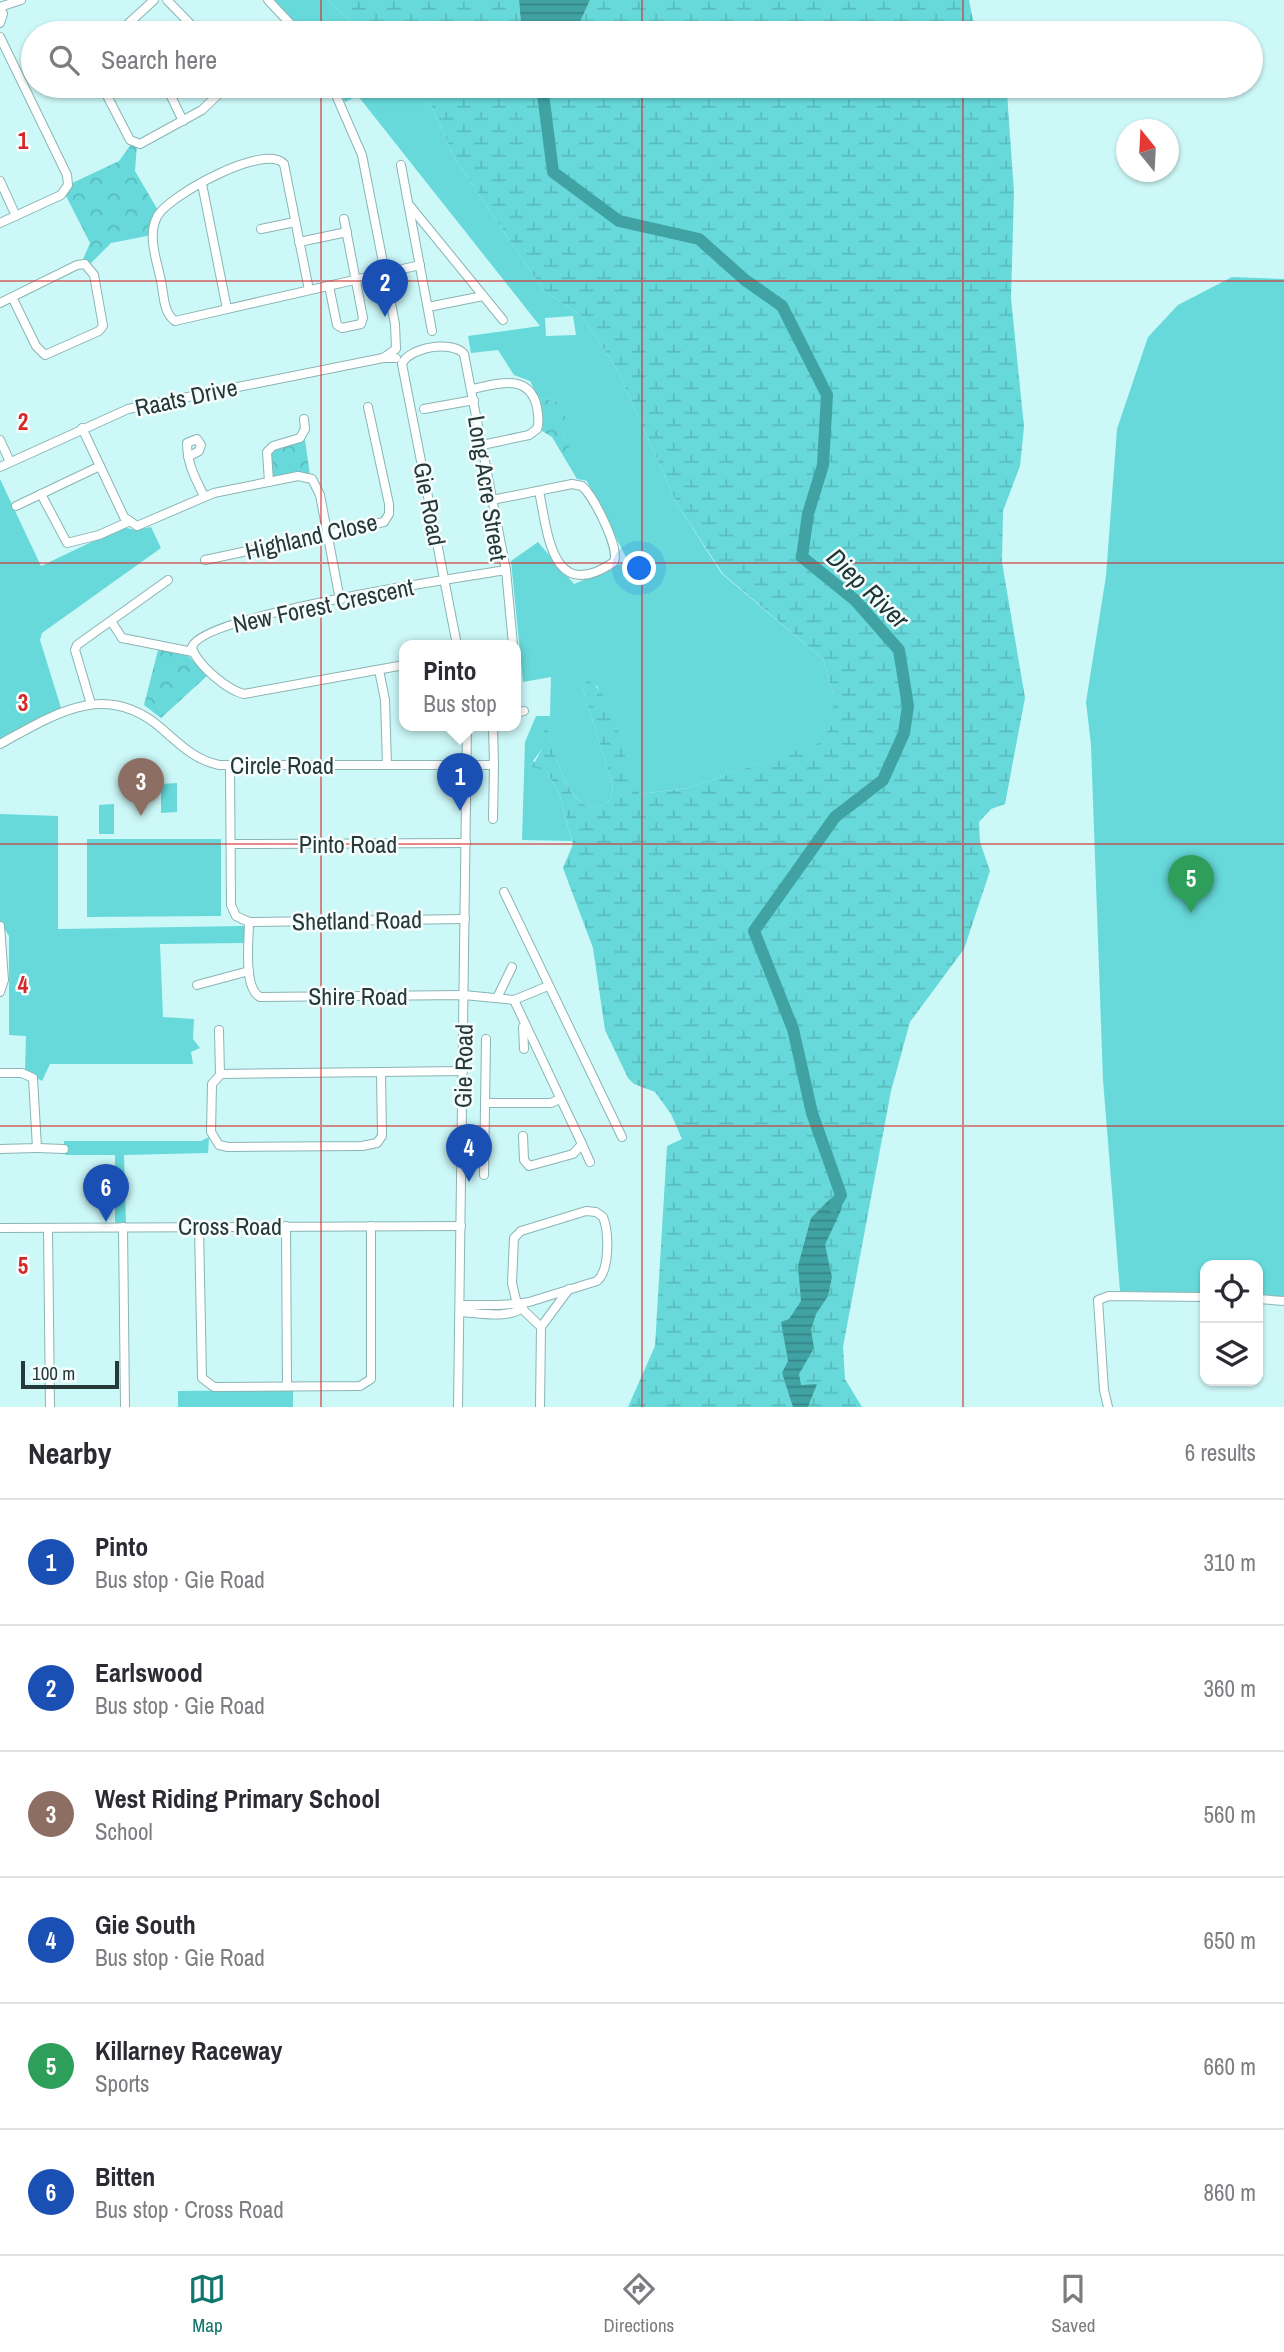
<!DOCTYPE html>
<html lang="en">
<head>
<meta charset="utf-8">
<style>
	:root { --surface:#fff; --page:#f2f2f3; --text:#2b2b33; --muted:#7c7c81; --line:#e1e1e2; --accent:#0f766e }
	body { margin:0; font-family:"Archivo Narrow",sans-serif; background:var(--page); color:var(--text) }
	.controls { position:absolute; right:21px; bottom:21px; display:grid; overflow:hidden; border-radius:14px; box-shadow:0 2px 5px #0004 }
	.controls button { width:63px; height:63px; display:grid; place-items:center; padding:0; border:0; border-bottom:2px solid var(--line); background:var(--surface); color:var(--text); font:35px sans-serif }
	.compass { position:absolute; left:1116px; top:119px; width:63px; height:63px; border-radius:50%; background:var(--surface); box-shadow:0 2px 5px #0004; rotate:342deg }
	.scale { position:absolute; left:21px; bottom:18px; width:98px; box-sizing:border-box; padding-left:7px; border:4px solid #273838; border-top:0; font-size:19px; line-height:24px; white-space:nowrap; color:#273838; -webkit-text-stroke:5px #f5fdfd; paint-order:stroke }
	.you { position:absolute; left:640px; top:569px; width:24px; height:24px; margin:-18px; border:5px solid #fff; border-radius:50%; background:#1a73e8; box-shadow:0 0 0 10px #1a73e833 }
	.badge { display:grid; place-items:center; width:46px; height:46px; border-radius:50%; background:var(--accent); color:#fff; font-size:23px; font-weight:700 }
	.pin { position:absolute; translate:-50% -58px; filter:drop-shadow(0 2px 4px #0008) }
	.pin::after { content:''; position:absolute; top:37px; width:24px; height:21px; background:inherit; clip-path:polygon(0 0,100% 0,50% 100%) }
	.popup { position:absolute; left:399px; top:640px; width:122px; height:91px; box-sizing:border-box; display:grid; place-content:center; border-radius:14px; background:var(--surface); filter:drop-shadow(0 2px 5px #0005); font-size:23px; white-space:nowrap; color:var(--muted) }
	.popup b { font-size:26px; color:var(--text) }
	.popup::after { content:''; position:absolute; left:50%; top:100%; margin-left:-14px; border:14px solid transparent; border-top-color:var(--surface) }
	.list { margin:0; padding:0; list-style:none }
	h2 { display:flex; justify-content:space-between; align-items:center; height:91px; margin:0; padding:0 28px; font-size:30px }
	h2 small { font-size:23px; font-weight:400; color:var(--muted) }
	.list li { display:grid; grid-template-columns:46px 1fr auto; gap:21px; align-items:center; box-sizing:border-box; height:126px; padding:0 28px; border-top:2px solid var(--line) }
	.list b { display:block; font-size:26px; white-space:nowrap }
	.list p { margin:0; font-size:23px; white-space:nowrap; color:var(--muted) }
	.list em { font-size:23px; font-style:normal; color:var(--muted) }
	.icon { flex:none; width:38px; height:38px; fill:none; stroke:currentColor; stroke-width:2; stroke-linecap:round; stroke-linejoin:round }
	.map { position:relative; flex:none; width:1284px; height:1407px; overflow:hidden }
	.search { position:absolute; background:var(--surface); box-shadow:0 2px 5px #0004; left:21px; right:21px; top:21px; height:77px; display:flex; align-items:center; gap:18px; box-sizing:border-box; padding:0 24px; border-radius:38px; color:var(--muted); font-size:26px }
	.sheet { height:847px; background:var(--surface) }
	nav { display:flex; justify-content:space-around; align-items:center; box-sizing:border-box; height:98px; border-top:2px solid var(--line); background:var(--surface); font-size:19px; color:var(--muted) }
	nav a { display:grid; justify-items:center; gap:4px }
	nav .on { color:var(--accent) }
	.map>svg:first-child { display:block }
</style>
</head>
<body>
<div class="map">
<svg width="1284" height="1407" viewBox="0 0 1284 1407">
	<defs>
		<pattern id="wetland-marsh" width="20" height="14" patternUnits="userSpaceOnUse" patternTransform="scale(1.75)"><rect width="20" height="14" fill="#67d9da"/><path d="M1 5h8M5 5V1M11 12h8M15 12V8" fill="none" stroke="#59bbbc"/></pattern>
		<pattern id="park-crowns" width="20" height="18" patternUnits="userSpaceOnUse" patternTransform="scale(1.75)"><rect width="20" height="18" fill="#67d9da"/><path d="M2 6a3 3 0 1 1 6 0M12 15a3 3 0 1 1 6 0" fill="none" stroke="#59bbbc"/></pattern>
		<pattern id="water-rules" width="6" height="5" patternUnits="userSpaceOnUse" patternTransform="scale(1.75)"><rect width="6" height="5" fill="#40a2a3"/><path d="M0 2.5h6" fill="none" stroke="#368586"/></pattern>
	</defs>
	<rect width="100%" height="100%" fill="#cdf8f8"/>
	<g fill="#67d9da" fill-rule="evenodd">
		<path d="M273,0H327L365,33H303Z"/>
		<path d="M336,86H423L454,157L544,291L582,316L617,369L677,504L722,574L823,659L833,693V723L820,743L688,788L640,794L632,783L613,718L597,686L582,687L613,786L611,799C573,831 556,757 548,731L542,749L533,761L546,770L559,793L572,841L522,840L525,742L536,716H550L551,677L523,682L511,561L538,542L574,584L628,561L563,435L565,417L558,402L538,397L530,381L514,375L498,350L471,353L468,336L540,326L358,96L345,102ZM573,316L576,335L546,336L545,318Z"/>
		<path d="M1232,277L1284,279V1296H1258V1265H1205V1294L1120,1291L1103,1080L1091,745L1086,702L1106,576L1117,429L1148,337L1178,305Z"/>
		<path d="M0,479L41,566L123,527L135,530L151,527L161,548L42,633L40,640L62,711L0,740Z"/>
		<path d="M177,783V812L161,813V784Z"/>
		<path d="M114,804V834H99V805Z"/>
		<path d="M0,814L58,816V929L244,926L245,943L160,944L163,1017L194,1019L193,1039L200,1048L191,1052L193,1064H50L42,1081L25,1071L26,1036L9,1035V936L0,922Z"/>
		<path d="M87,839H221V916L87,917Z"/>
		<path d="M209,1137L208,1153L124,1155L126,1224H115V1155H65L64,1141H201Z"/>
		<path d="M293,1390V1407H178V1391Z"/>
	</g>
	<g fill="url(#wetland-marsh)">
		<path d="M327,0H519L521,25L527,33H365Z"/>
		<path d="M590,0H969L973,20L980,33H575Z"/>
		<path d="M423,86H1004L1007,93L1014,192L1011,298L1024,427L1020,466L1003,511L1002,562L1025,698L1005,804L991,809L979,822L980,842L990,871L964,949L910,1022L891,1091L843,1347L845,1379L862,1407H628L655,1346L667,1146L682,1139L671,1114L655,1092L634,1084L628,1078L605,1030L593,948L563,868L573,844L559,793L546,770L532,767L542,749V729L548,730C556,756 572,831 611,799L613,786L582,687L588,681C620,697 620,765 640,794L688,788L819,743L833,723V693L823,659L723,574L677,504L617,369L582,316L544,291L454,157Z"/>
	</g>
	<g fill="url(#park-crowns)">
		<path d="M133,142L137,144L135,171L159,212L152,235L111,243L89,265L81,264L90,243L64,192L68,185L119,161Z"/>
		<path d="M538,397L558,402L566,417L563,435L588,481L577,479L552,437L542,431L543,421Z"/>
		<path d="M305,440L310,475L270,481L269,450L275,445Z"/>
		<path d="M158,650L187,655L208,675L161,718L144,705Z"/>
	</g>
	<g fill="url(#water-rules)">
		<path d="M519,0H590L575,33H527L521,25Z"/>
		<path d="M841,1195L842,1208L825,1245L832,1277L828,1296L816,1314L811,1330L814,1348L799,1374L801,1385L817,1384L808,1407H793L782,1373L788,1361L781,1322L789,1319L801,1301L798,1266L811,1218L830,1199Z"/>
	</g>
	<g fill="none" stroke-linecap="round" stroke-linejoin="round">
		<path stroke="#40a2a3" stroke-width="12" d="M542,86L553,172L619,221L699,239L745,280L782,306L827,395L823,465L808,514L802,557L855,600L899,650L908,706L904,733L883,780L835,817L754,931L793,1029L812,1113L841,1195L834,1207"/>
		<defs>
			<g id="minor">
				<path d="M167,0L199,33"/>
				<path d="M268,0L299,33"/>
				<path d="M0,7L21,0"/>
				<path d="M0,7L3,14L0,23"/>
				<path d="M118,33L154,0"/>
				<path d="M0,37L67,175L68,185L61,195L0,223"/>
				<path d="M102,86L130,140L140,144L202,110L227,86"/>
				<path d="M166,86L183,121"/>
				<path d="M332,86L362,155L395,324L396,349L383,358"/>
				<path d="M401,165L432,331"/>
				<path d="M0,181L16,216"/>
				<path d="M202,184L227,309"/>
				<path d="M410,206L503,320"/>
				<path d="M261,229L295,222"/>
				<path d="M299,242L347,232"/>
				<path d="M329,286L337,325L342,328L361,324L363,318L344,219"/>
				<path d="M309,290L284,164C266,142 167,196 157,217C147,236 157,261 161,281C164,294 163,313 175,321L420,265"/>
				<path d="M0,303L77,265L85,264L94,275L103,326L99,331L45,355L36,346L12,297"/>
				<path d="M428,307L483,296"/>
				<path d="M472,389C497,384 529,372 537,407C538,415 540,421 537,429L529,435L482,445"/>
				<path d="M424,409L474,400"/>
				<path d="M82,428L124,517L137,526L214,493L298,476L312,479L320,495L340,600"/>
				<path d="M0,440L10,462"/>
				<path d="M188,457L199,451L201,445L197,439L187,443C187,463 195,478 204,496"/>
				<path d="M0,467L128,409L383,358H396"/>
				<path d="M269,482L267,452L273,446L300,438L305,429L304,419"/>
				<path d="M41,494L67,543L99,535L128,522"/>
				<path d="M492,500L572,484L582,486C594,497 620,548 614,562C552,604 548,535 539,491"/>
				<path d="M16,506L100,466"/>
				<path d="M205,560L384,522L389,514V504L368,407"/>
				<path d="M111,621L122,638L193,652"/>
				<path d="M457,645L402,364C409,347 452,340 464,354L506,570L513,645"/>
				<path d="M404,665L244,694C227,690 196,664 192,647C202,615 463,577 506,570"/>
				<path d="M379,670L385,700L387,765"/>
				<path d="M91,704L75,650L77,645L168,580"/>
				<path d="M516,713L524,711"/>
				<path d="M0,744C55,714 105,680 161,728C179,744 195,760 219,765H494L493,725"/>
				<path d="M230,766L231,905L236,916L249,922L465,919"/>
				<path d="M493,819L494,765"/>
				<path d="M231,844L466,843"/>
				<path d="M504,892L622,1137"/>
				<path d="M249,922C249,940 243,988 260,997L464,995L514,1000L548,986"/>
				<path d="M0,926L4,980L0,992"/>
				<path d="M197,985L249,971"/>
				<path d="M497,998L512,967"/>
				<path d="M514,1000L582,1144L573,1154L529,1166L524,1160L523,1136"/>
				<path d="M523,1027L524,1049"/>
				<path d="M219,1030L220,1075"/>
				<path d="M0,1073H22L33,1078L37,1148L0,1149"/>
				<path d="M381,1073L382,1136L377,1143L362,1146L228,1147L219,1145L211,1132L212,1084L221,1074L463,1071"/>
				<path d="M485,1103H551L560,1099"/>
				<path d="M582,1144L590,1162"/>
				<path d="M37,1148L64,1149"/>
				<path d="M484,1175L486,1039"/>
				<path d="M286,1226L287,1386"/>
				<path d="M123,1227L125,1407"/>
				<path d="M199,1227L202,1378L214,1387L360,1386L371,1379V1226"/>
				<path d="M0,1228L461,1226"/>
				<path d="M48,1228L50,1407"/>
				<path d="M1258,1299L1284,1301"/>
				<path d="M461,1305C484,1305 506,1306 529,1302L597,1281C610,1270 609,1232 603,1217L596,1212L586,1211L521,1231L514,1238L512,1283L517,1304L541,1327"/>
				<path d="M461,1312C479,1313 507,1319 523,1308"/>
				<path d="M458,1407L467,725"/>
				<path d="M540,1407L541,1327L569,1289"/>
				<path d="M1108,1407L1104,1390L1098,1300L1109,1296L1205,1297"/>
			</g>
		</defs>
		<use href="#minor" stroke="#8bb4b4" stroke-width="10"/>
		<use href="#minor" stroke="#fff" stroke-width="8"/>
	</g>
	<path fill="none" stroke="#d62828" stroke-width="2" stroke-opacity="0.55" d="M321,0V33M642,0V33M963,0V33M321,86V1407M642,86V1407M963,86V1407M0,281H1284M0,563H1284M0,844H1284M0,1126H1284"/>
	<g text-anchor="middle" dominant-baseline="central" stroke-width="5" stroke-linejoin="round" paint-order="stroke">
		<g font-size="24" fill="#273838" stroke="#f5fdfd">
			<text transform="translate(186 397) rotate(-12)">Raats Drive</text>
			<text transform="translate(488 488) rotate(81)">Long Acre Street</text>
			<text transform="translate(430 504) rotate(79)">Gie Road</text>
			<text transform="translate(311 536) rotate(-13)">Highland Close</text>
			<text transform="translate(323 605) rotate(-12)">New Forest Crescent</text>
			<text x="282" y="765">Circle Road</text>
			<text x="348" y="844">Pinto Road</text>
			<text transform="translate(357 920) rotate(-1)">Shetland Road</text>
			<text x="358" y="996">Shire Road</text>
			<text transform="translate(463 1066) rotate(-89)">Gie Road</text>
			<text x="230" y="1226">Cross Road</text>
		</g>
		<g font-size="26" font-style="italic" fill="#1e3535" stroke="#f5fdfd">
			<text transform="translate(868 588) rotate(44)">Diep River</text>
		</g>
	</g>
	<g font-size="23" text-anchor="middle" font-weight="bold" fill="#d62828" stroke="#f5fdfd" stroke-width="5" stroke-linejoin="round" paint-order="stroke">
		<text x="23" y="149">1</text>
		<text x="23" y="430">2</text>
		<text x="23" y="711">3</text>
		<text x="23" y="993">4</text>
		<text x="23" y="1274">5</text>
	</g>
</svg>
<div class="controls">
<button><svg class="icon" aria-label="locate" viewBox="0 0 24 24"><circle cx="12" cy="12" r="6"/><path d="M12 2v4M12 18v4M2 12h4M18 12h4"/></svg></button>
<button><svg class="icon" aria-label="layers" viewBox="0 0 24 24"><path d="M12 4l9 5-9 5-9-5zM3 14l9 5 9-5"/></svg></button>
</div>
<svg class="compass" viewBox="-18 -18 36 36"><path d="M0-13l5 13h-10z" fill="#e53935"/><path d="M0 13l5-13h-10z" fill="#7c7c81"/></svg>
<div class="scale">100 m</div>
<div class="you"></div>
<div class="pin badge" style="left:460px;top:811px;background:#1a4fb4">1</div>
<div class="popup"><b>Pinto</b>Bus stop</div>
<div class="pin badge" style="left:385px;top:317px;background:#1a4fb4">2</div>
<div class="pin badge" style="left:141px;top:816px;background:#8d6e63">3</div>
<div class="pin badge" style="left:469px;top:1182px;background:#1a4fb4">4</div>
<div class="pin badge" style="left:1191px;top:913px;background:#2e9e5b">5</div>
<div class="pin badge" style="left:106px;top:1222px;background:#1a4fb4">6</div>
<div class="search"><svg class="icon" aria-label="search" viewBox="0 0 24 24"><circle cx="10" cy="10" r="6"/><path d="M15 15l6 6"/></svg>Search here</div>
</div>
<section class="sheet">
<h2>Nearby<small>6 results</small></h2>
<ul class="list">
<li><span class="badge" style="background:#1a4fb4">1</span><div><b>Pinto</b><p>Bus stop · Gie Road</p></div><em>310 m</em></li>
<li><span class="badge" style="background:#1a4fb4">2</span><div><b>Earlswood</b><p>Bus stop · Gie Road</p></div><em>360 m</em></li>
<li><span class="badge" style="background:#8d6e63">3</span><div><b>West Riding Primary School</b><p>School</p></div><em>560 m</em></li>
<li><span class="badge" style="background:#1a4fb4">4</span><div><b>Gie South</b><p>Bus stop · Gie Road</p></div><em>650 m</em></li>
<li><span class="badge" style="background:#2e9e5b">5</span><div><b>Killarney Raceway</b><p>Sports</p></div><em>660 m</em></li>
<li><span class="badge" style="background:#1a4fb4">6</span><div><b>Bitten</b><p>Bus stop · Cross Road</p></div><em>860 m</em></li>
</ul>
</section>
<nav>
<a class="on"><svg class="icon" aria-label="map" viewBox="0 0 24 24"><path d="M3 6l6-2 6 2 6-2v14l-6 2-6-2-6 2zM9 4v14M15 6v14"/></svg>Map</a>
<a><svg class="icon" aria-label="directions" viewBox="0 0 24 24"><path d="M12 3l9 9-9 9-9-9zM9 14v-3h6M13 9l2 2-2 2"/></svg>Directions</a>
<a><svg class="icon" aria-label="saved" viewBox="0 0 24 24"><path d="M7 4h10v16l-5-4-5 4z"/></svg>Saved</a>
</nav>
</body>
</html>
